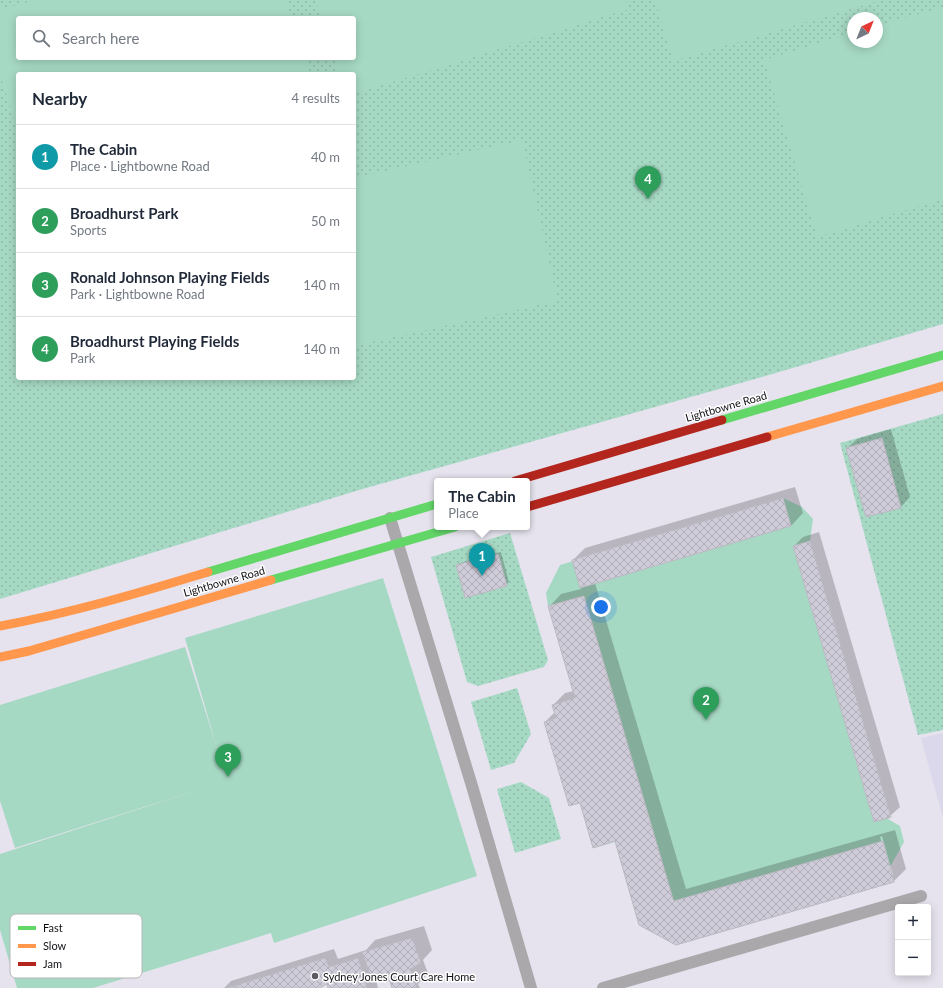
<!DOCTYPE html>
<html lang="en">
<head>
<meta charset="utf-8">
<style>
	:root { --surface:#fff; --page:#f2f2f3; --text:#1f2937; --muted:#747a83; --line:#e0e1e3; --accent:#ea580c }
	body { margin:0; font-family:Lato,sans-serif; background:var(--page); color:var(--text) }
	.controls { position:absolute; right:12px; bottom:12px; display:grid; overflow:hidden; border-radius:4px; box-shadow:0 2px 10px #0003 }
	.controls button { width:36px; height:36px; display:grid; place-items:center; padding:0; border:0; border-bottom:1px solid var(--line); background:var(--surface); color:var(--text); font:20px sans-serif }
	.compass { position:absolute; left:847px; top:12px; width:36px; height:36px; border-radius:50%; background:var(--surface); box-shadow:0 2px 10px #0003; rotate:43deg }
	.you { position:absolute; left:601px; top:607px; width:14px; height:14px; margin:-10px; border:3px solid #fff; border-radius:50%; background:#1a73e8; box-shadow:0 0 0 6px #1a73e833 }
	.badge { display:grid; place-items:center; width:26px; height:26px; border-radius:50%; background:var(--accent); color:#fff; font-size:13px; font-weight:700 }
	.pin { position:absolute; translate:-50% -33px; filter:drop-shadow(0 1px 2px #0008) }
	.pin::after { content:''; position:absolute; top:21px; width:14px; height:12px; background:inherit; clip-path:polygon(0 0,100% 0,50% 100%) }
	.popup { position:absolute; left:434px; top:478px; width:96px; height:52px; box-sizing:border-box; display:grid; place-content:center; border-radius:4px; background:var(--surface); filter:drop-shadow(0 1px 3px #0005); font-size:13px; white-space:nowrap; color:var(--muted) }
	.popup b { font-size:15px; color:var(--text) }
	.popup::after { content:''; position:absolute; left:50%; top:100%; margin-left:-8px; border:8px solid transparent; border-top-color:var(--surface) }
	.list { margin:0; padding:0; list-style:none }
	h2 { display:flex; justify-content:space-between; align-items:center; height:52px; margin:0; padding:0 16px; font-size:17px }
	h2 small { font-size:13px; font-weight:400; color:var(--muted) }
	.list li { display:grid; grid-template-columns:26px 1fr auto; gap:12px; align-items:center; box-sizing:border-box; height:64px; padding:0 16px; border-top:1px solid var(--line) }
	.list b { display:block; font-size:15px; white-space:nowrap }
	.list p { margin:0; font-size:13px; white-space:nowrap; color:var(--muted) }
	.list em { font-size:13px; font-style:normal; color:var(--muted) }
	.icon { flex:none; width:22px; height:22px; fill:none; stroke:currentColor; stroke-width:2; stroke-linecap:round; stroke-linejoin:round }
	.map { position:relative; flex:none; width:943px; height:988px; overflow:hidden }
	.search { position:absolute; background:var(--surface); box-shadow:0 2px 10px #0003; left:16px; top:16px; width:340px; height:44px; display:flex; align-items:center; gap:10px; box-sizing:border-box; padding:0 14px; border-radius:4px; color:var(--muted); font-size:15px }
	.panel { position:absolute; background:var(--surface); box-shadow:0 2px 10px #0003; left:16px; top:72px; width:340px; height:308px; border-radius:4px }
	.map>svg:first-child { display:block }
</style>
</head>
<body>
<div class="map">
<svg width="943" height="988" viewBox="0 0 943 988">
	<defs>
		<pattern id="grass-dots" width="8" height="8" patternUnits="userSpaceOnUse"><rect width="8" height="8" fill="#a6d9c4"/><path d="M2 2h.1M6 6h.1" fill="none" stroke="#8eb9a8" stroke-width="1.8" stroke-linecap="round"/></pattern>
		<pattern id="building-cross-hatch" width="8" height="8" patternUnits="userSpaceOnUse"><rect width="8" height="8" fill="#cfccda"/><path d="M0 0l8 8M0 8l8-8" fill="none" stroke="#b1aeba"/></pattern>
	</defs>
	<rect width="100%" height="100%" fill="#e6e3ee"/>
	<path fill="#dcd8eb" d="M943,733V818L921,738Z"/>
	<g fill="url(#grass-dots)" fill-rule="evenodd">
		<path d="M0,0H943V324L762,377L366,488L0,599ZM18,18H354V58H18ZM853,18H877V42H853ZM18,74H354V378H18Z"/>
		<path d="M943,414V730L918,735L840,443Z"/>
		<path d="M510,533L548,660L544,667L478,686L467,682L431,557Z"/>
		<path d="M517,688L531,734L514,763L491,770L471,702Z"/>
		<path d="M521,782L549,798L561,839L515,853L497,789Z"/>
	</g>
	<g fill="#a6d9c4">
		<path d="M34,0H286L291,18H18V58H304L309,74H18V133L0,74V10Z"/>
		<path d="M316,0H626L629,9L354,94V74H339L334,58H354V18H321Z"/>
		<path d="M655,0H882L673,61Z"/>
		<path d="M943,7V199L817,237L764,60L853,33V42H877V26Z"/>
		<path d="M522,140L558,301L354,346V178Z"/>
		<path d="M783,498L802,507L813,519L810,541L891,817L888,819L900,826L904,842L890,867L894,882L676,945L639,925L615,842L593,848L580,803L569,806L544,722L556,718L552,705L575,698L548,606L546,593L560,565Z"/>
		<path d="M383,578L477,876L274,943L271,933L93,988H17L0,930V854L207,787L15,848L0,801V705L185,647L217,748L185,638Z"/>
	</g>
	<g fill="#0003" fill-rule="evenodd">
		<path d="M891,429L910,497L901,507L867,516L847,448L857,439Z"/>
		<path d="M795,487L803,513L791,526L595,583L686,889L895,830L906,869L894,881L677,944L615,840L580,802L545,722L555,712L553,705L565,693L574,691L549,607L561,594L581,589L573,560L585,548ZM882,836L893,875H891L880,837Z"/>
		<path d="M819,532L900,807L890,816L794,546L803,537Z"/>
		<path d="M501,552L509,582L506,585L457,566L460,563Z"/>
		<path d="M424,926L432,950L423,960L428,973L418,984L420,988H391L392,986L391,980L383,972L375,975L378,988H329L327,983L318,988H224L231,981L334,949L338,959L366,950L375,940Z"/>
	</g>
	<g fill="url(#building-cross-hatch)" stroke="#bcbac2">
		<path d="M882,438L901,508L866,517L846,448Z"/>
		<path d="M783,498L791,526L580,588L572,560Z"/>
		<path d="M810,541L891,817L874,822L793,546Z"/>
		<path d="M498,554L507,586L465,598L456,565Z"/>
		<path d="M584,596L673,899L674,901L883,841L894,882L676,945L639,925L615,841L593,848L580,803L569,806L544,722L556,718L552,705L575,698L548,606Z"/>
		<path d="M412,938L421,963L410,969L417,986L414,988H392L390,981L383,980L382,974L371,977L362,952Z"/>
		<path d="M325,958L329,967L358,958L367,988H328L327,984L320,988H227Z"/>
	</g>
	<g fill="none" stroke-linecap="round" stroke-linejoin="round">
		<g stroke="#aaa8aa" stroke-width="12">
			<path d="M390,518L472,786L531,988"/>
			<path d="M603,988L921,896"/>
		</g>
		<g stroke="#63d668" stroke-width="9">
			<path d="M722,420L943,355"/>
			<path d="M208,572L437,504"/>
			<path d="M271,580L455,527"/>
		</g>
		<g stroke="#ff974d" stroke-width="9">
			<path d="M767,437L943,386"/>
			<path d="M0,626C71,613 139,593 208,572"/>
			<path d="M0,657L29,651L271,580"/>
		</g>
		<g stroke="#b3261e" stroke-width="9">
			<path d="M515,481L722,420"/>
			<path d="M527,507L767,437"/>
		</g>
	</g>
	<circle fill="#5c5a62" stroke="#fff" stroke-width="1.5" cx="315" cy="976" r="4"/>
	<g text-anchor="middle" dominant-baseline="central" stroke-width="3" stroke-linejoin="round" paint-order="stroke">
		<g font-size="11" fill="#111016" stroke="#fff">
			<text transform="translate(726 406) rotate(-16)">Lightbowne Road</text>
			<text transform="translate(224 581) rotate(-16)">Lightbowne Road</text>
		</g>
		<g font-size="11" fill="#111016" stroke="#fff" text-anchor="start">
			<text x="323" y="976">Sydney Jones Court Care Home</text>
		</g>
	</g>
	<rect x="10" y="914" width="132" height="64" rx="6" fill="#fff" stroke="#b8b7b9" stroke-width="1"/>
	<rect x="18" y="926" width="18" height="4" fill="#63d668"/>
	<rect x="18" y="944" width="18" height="4" fill="#ff974d"/>
	<rect x="18" y="962" width="18" height="4" fill="#b3261e"/>
	<g font-size="11" fill="#111016">
		<text x="43" y="932">Fast</text>
		<text x="43" y="950">Slow</text>
		<text x="43" y="968">Jam</text>
	</g>
</svg>
<div class="controls">
<button>+</button>
<button>−</button>
</div>
<svg class="compass" viewBox="-18 -18 36 36"><path d="M0-13l5 13h-10z" fill="#e53935"/><path d="M0 13l5-13h-10z" fill="#747a83"/></svg>
<div class="you"></div>
<div class="pin badge" style="left:482px;top:576px;background:#0f9aa8">1</div>
<div class="popup"><b>The Cabin</b>Place</div>
<div class="pin badge" style="left:706px;top:720px;background:#2e9e5b">2</div>
<div class="pin badge" style="left:228px;top:777px;background:#2e9e5b">3</div>
<div class="pin badge" style="left:648px;top:199px;background:#2e9e5b">4</div>
<div class="search"><svg class="icon" aria-label="search" viewBox="0 0 24 24"><circle cx="10" cy="10" r="6"/><path d="M15 15l6 6"/></svg>Search here</div>
<section class="panel">
<h2>Nearby<small>4 results</small></h2>
<ul class="list">
<li><span class="badge" style="background:#0f9aa8">1</span><div><b>The Cabin</b><p>Place · Lightbowne Road</p></div><em>40 m</em></li>
<li><span class="badge" style="background:#2e9e5b">2</span><div><b>Broadhurst Park</b><p>Sports</p></div><em>50 m</em></li>
<li><span class="badge" style="background:#2e9e5b">3</span><div><b>Ronald Johnson Playing Fields</b><p>Park · Lightbowne Road</p></div><em>140 m</em></li>
<li><span class="badge" style="background:#2e9e5b">4</span><div><b>Broadhurst Playing Fields</b><p>Park</p></div><em>140 m</em></li>
</ul>
</section>
</div>
</body>
</html>
